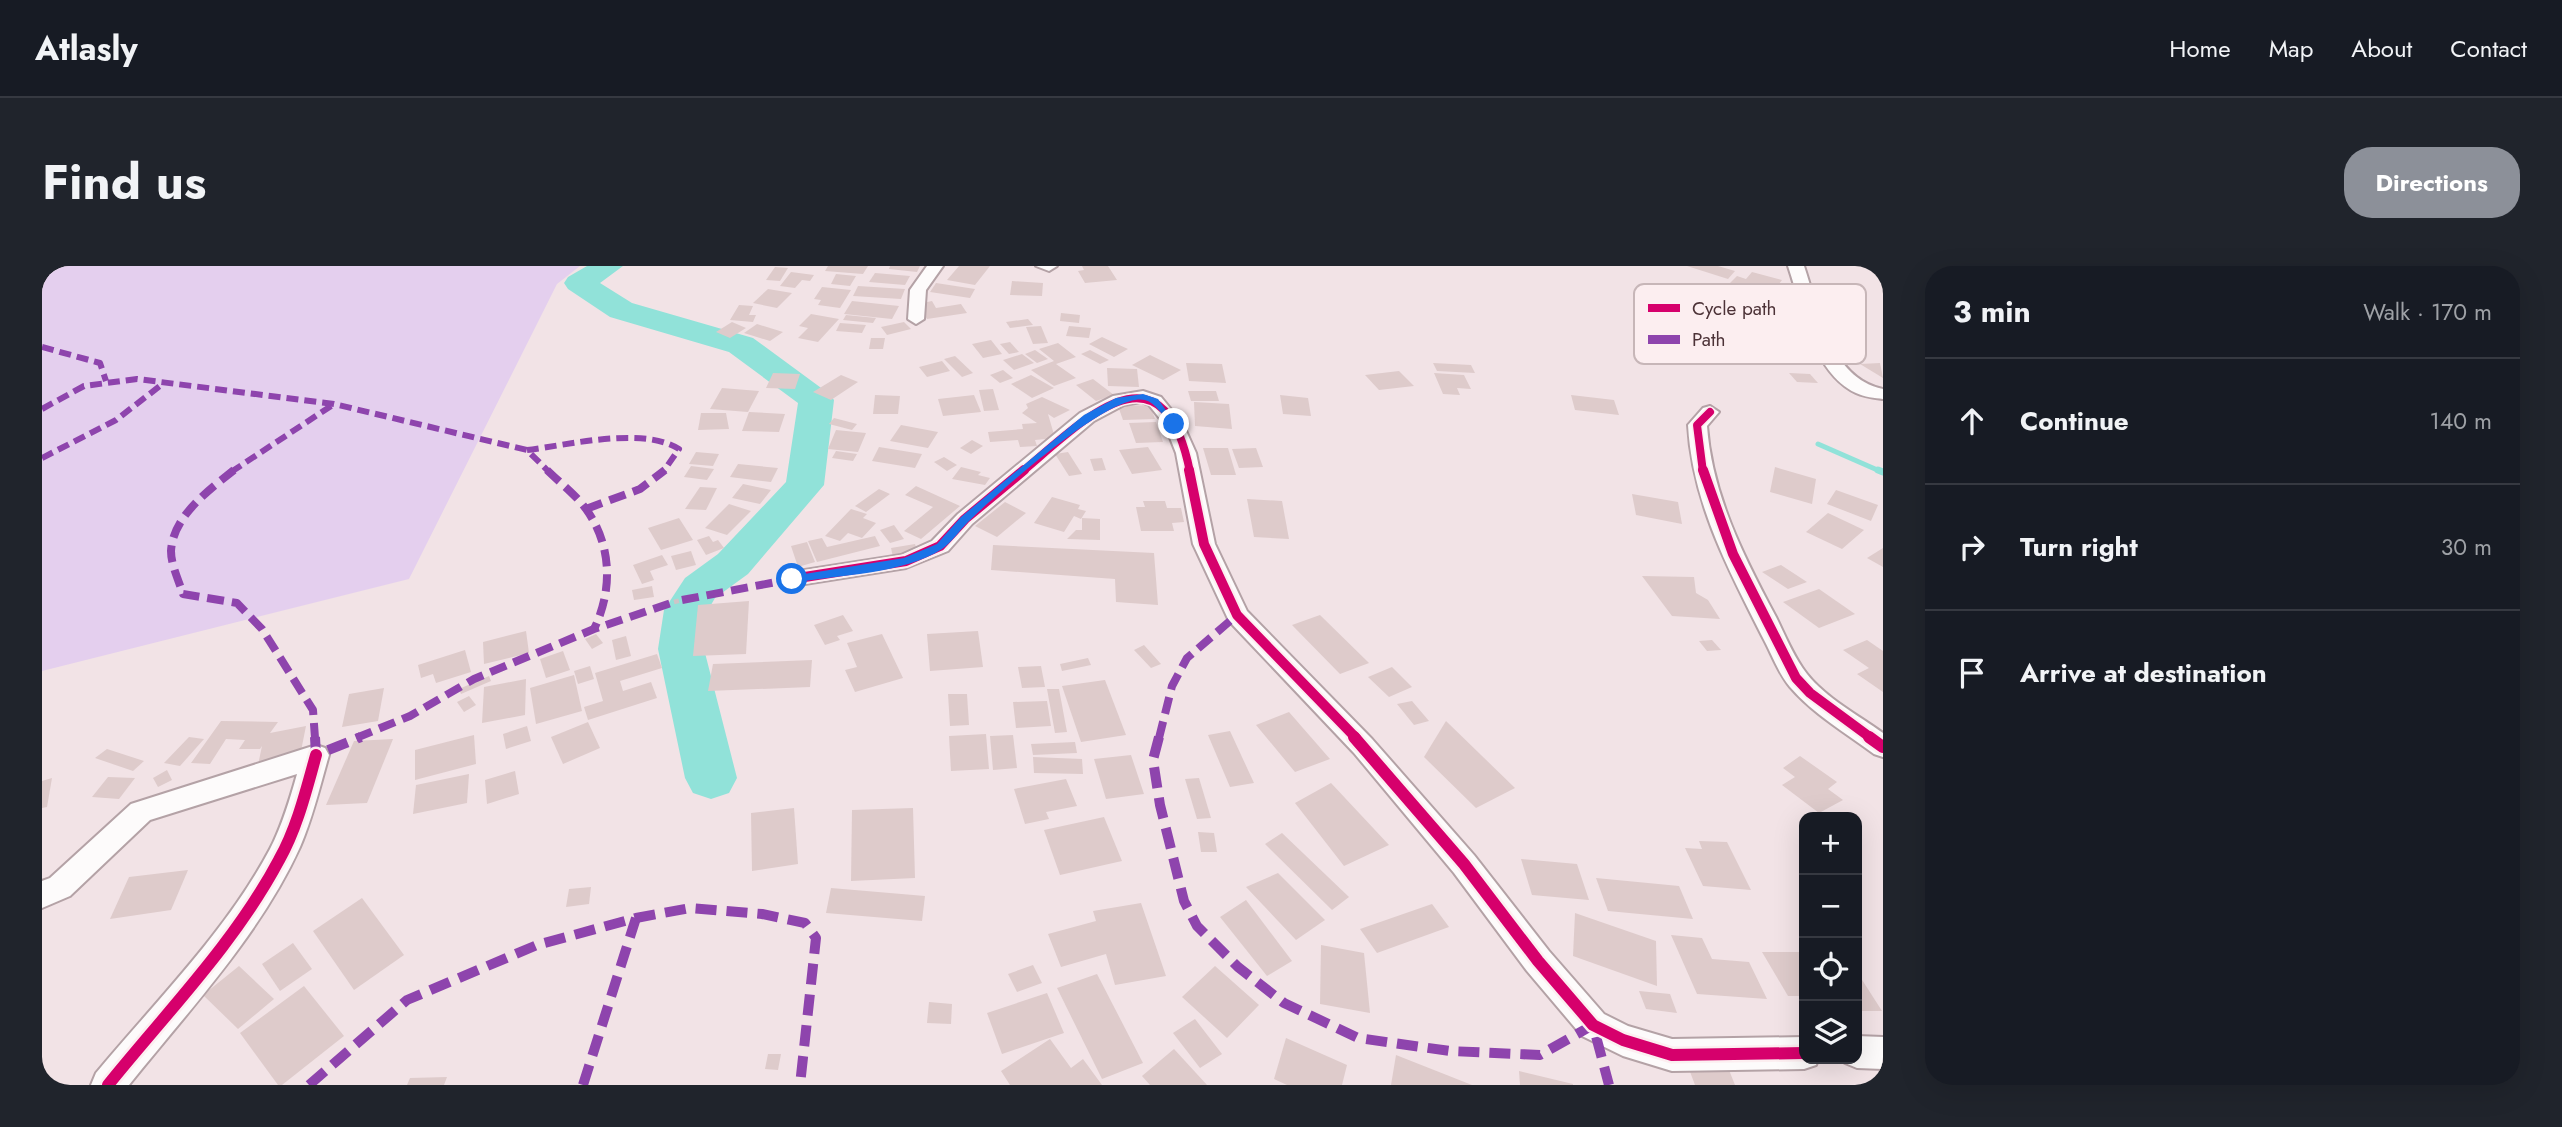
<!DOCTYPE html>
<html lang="en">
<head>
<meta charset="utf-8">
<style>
	:root { --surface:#171b24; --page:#20242c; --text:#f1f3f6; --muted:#9ea1a6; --line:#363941; --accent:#8c9099 }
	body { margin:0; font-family:Jost,sans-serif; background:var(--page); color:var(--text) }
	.controls { position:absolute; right:21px; bottom:21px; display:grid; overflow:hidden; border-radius:14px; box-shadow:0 7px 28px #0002 }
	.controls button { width:63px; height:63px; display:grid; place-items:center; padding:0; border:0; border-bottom:2px solid var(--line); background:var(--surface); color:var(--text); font:35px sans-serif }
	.stop { position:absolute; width:21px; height:21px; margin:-16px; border:5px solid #1a73e8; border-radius:50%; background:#fff }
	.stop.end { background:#1a73e8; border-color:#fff; box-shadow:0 2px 7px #0008 }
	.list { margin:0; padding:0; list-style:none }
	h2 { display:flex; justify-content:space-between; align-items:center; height:91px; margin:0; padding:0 28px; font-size:30px }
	h2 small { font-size:23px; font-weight:400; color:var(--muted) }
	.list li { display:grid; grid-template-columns:46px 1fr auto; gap:21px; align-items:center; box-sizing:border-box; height:126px; padding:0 28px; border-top:2px solid var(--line) }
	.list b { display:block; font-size:26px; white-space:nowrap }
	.list em { font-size:23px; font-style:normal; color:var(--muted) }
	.icon { flex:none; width:38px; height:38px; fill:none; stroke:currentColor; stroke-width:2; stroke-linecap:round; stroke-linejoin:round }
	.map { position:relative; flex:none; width:1841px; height:819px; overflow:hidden; border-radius:28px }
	header { display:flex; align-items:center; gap:42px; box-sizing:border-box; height:98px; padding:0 35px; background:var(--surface); border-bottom:2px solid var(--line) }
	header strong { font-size:33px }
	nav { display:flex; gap:38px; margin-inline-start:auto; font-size:24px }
	.intro { display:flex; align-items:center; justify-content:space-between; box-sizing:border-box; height:168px; padding:0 42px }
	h1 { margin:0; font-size:49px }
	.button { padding:18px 32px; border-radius:28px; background:var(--accent); color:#fff; font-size:24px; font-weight:700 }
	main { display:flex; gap:42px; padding:0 42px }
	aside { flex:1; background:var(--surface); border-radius:28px; box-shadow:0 7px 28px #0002 }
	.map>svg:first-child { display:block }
</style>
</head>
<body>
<header>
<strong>Atlasly</strong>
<nav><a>Home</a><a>Map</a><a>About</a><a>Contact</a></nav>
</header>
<div class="intro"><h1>Find us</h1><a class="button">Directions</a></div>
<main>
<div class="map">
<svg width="1841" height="819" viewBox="0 0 1841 819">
	<rect width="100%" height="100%" fill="#f2e3e6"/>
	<path fill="#e4cfee" d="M0,0H538L515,18L367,313L0,405Z"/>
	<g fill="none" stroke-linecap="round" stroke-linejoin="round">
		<path stroke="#91e2d9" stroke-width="5" d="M1776,178L1840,206"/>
		<path stroke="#91e2d9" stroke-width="7" d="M1836,204L1841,206"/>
		<path fill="#91e2d9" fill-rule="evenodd" d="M545,0H581L558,17L590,37L711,72L786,127L792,134L782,219L706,308L673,332L666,344L662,383L695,512L687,527L669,533L651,527L643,512L616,383L622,344L643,312L676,288L744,216L756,137L687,86L568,51L526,23L522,17L526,11Z"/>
	</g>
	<g fill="#decbcb">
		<path d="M786,0H826L821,8L783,5Z"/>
		<path d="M848,0H878L875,6L847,3Z"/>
		<path d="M917,0H948L933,19L905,14Z"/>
		<path d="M1040,0H1066L1075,14L1043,17L1036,5L1042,4Z"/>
		<path d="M1645,0H1676L1693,5L1686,13Z"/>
		<path d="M733,1L746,2L738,15L724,14Z"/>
		<path d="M749,6L772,9L768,15L760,14L753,22L738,20Z"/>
		<path d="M1710,6L1740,14L1734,22L1750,27L1743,35L1687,18L1695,10L1704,13Z"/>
		<path d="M833,7L868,10L863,19L827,16Z"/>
		<path d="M794,8L814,10L808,20L789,18Z"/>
		<path d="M970,15L1001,17L1000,30L968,29Z"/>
		<path d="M894,17L933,23L928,32L888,26Z"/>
		<path d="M816,20L863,23L859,33L811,30Z"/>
		<path d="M780,21L809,24L798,42L776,39L779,34L772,33Z"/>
		<path d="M726,23L750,27L735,42L711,37Z"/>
		<path d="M810,35L857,40L850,53L802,48Z"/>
		<path d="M890,35L894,42L919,38L925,47L885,53L876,38Z"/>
		<path d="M697,39L711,40L707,49H714L711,56L688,54Z"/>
		<path d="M1019,47L1038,49L1037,57L1018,55Z"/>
		<path d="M769,48L797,53L776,76L756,72L766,62L757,60Z"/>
		<path d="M804,49L834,52L831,57L801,54Z"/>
		<path d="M986,53L991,59L968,62L964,56Z"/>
		<path d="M690,56L704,62L688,72L674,66Z"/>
		<path d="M862,56L869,63L845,69L839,61Z"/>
		<path d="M798,57L824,59L820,67L794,65Z"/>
		<path d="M715,58L741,66L728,75L702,67Z"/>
		<path d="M999,60L1006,77L991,78L984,61Z"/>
		<path d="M1027,60L1049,62L1047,72L1024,70Z"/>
		<path d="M1060,71L1075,78L1086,83L1072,91L1047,78Z"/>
		<path d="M829,72H843L841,83H827Z"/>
		<path d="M949,74L960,88L941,92L930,78Z"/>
		<path d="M968,76L977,86L967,88L958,78Z"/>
		<path d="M1016,77L1034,91L1014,98L1034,112L1012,120L989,104L1012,95L997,83Z"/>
		<path d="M993,84L1006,93L995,97L983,88Z"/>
		<path d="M1048,84L1067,94L1058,98L1039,88Z"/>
		<path d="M980,88L992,97L972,104L961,94Z"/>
		<path d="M1108,89L1139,104L1121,114L1090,99Z"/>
		<path d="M913,90L931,107L920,111L902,93Z"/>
		<path d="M900,95L908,105L885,111L877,101Z"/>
		<path d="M1144,97L1180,98L1184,117L1147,115Z"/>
		<path d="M1391,97L1429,99L1433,107L1395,105Z"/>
		<path d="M1838,97L1841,112L1818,98Z"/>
		<path d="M1065,102L1095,103L1097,121L1066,120Z"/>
		<path d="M961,104L971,112L958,117L948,109Z"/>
		<path d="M1357,105L1372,120L1337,124L1323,109Z"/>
		<path d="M731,107L758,108L753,123L724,122Z"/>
		<path d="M1392,107L1422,109L1429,123L1415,122L1418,129L1401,128Z"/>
		<path d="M1747,107L1768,108L1776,117L1755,116Z"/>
		<path d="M799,109L816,116L789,134L771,126Z"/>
		<path d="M989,109L1012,122L990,132L969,118Z"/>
		<path d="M1051,113L1072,129L1054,135L1034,119Z"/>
		<path d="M680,122L717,125L706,146L668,143Z"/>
		<path d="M951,123L957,144L942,145L937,124Z"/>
		<path d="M1146,125H1174L1177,135H1149Z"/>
		<path d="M833,129L858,130L856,148H831Z"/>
		<path d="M932,129L939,146L901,150L896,133Z"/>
		<path d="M1238,129L1266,132L1269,150L1241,148Z"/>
		<path d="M1529,129L1572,134L1577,149L1533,144Z"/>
		<path d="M1000,131L1028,144L1012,152L1006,148L1013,172L993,174L995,180L978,181L976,174L948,176L946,166L981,163L980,158L995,157L980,147L986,142L984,138Z"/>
		<path d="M1152,136L1187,138L1190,163L1153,160Z"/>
		<path d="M1108,139L1113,153L1081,154L1076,140Z"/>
		<path d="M707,146L743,148L737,166L700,165Z"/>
		<path d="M659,147H684L687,163L656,164Z"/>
		<path d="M792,152L815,158L810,164L787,158Z"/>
		<path d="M1114,156L1121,176L1094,177L1087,157Z"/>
		<path d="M859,159L896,166L886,182L848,175Z"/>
		<path d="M794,164L824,167L816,186L786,183Z"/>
		<path d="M930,174L941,180L929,188L918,182Z"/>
		<path d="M837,181L880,188L873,202L830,195Z"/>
		<path d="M1106,181L1120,204L1090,208L1077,184Z"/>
		<path d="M1161,182H1186L1194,209H1169Z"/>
		<path d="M1214,182L1221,201L1197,202L1190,183Z"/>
		<path d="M794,185L815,188L811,195L790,192Z"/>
		<path d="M654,186L677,188L671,200L647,198Z"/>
		<path d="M1026,186L1040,208L1027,210L1013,188Z"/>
		<path d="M902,191L915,199L905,205L892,196Z"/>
		<path d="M1060,192L1064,204L1052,205L1048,193Z"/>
		<path d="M696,198L736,202L729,216L688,211Z"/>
		<path d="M649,200L672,203L665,214L642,211Z"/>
		<path d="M919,201L939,206L936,209L948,212L943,219L910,213Z"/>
		<path d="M1733,201L1774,213L1770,238L1728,226Z"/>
		<path d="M701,218L729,224L718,238L690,232Z"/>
		<path d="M874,220L918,240L879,273L862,265L891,241L863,229Z"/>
		<path d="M658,221L675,222L664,244L643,243Z"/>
		<path d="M837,223L848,228L824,246L813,240Z"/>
		<path d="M1794,224L1836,239L1829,255L1785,238Z"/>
		<path d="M1590,228L1636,236L1640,258L1594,249Z"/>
		<path d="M1010,231L1038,239L1036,243L1044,245L1039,253L1032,250L1022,266L992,257Z"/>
		<path d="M1205,233L1240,235L1247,273L1212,271Z"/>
		<path d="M1101,235H1123L1125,242H1139L1142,256L1130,257L1132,265H1099L1094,241H1103Z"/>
		<path d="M963,236L984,247L955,271L933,260Z"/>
		<path d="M687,238L709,245L685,269L663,262Z"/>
		<path d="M809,243L825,248L821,252L834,257L820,272L806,267L798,275L783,270Z"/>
		<path d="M1786,247L1822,264L1800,283L1764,266Z"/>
		<path d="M637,252L651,274L619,284L606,262Z"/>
		<path d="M1040,252L1058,253V274L1025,273L1034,264H1040Z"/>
		<path d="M852,259L862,273L848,277L838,264Z"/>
		<path d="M667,270L671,276L676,274L682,282L664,289L655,274Z"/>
		<path d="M833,270L838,280L775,296L766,275L780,272L785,281Z"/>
		<path d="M765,276L773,296L756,301L749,280Z"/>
		<path d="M873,278L876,288L851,291L849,282Z"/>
		<path d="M951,279L1112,287L1116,339L1074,336L1073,313L949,304Z"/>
		<path d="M1841,282V301L1825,292Z"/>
		<path d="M649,285L654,299L634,304L629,290Z"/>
		<path d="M620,289L626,299L608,305L612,314L600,318L591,299Z"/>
		<path d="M1739,299L1765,316L1746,323L1720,306Z"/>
		<path d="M1600,310L1652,311L1654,327L1666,334L1678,353L1630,350Z"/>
		<path d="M610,320L612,331L592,334L590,324Z"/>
		<path d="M1777,323L1813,348L1777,362L1741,336Z"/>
		<path d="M707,335L704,388L651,390L656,339Z"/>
		<path d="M801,349L811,365L795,370L798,374L783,379L772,359Z"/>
		<path d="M1278,349L1327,397L1298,408L1250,359Z"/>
		<path d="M484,365L487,387L442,398L441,376Z"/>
		<path d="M936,365L941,401L888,405L885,368Z"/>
		<path d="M554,368L561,377L550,383L543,373Z"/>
		<path d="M840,368L861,412L813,426L803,404L815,401L805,377Z"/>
		<path d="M584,370L589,390L574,394L570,374Z"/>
		<path d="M1670,374L1679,384L1665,385L1657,375Z"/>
		<path d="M1825,374L1841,385V426L1815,408L1827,402L1801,384Z"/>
		<path d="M1102,379L1119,398L1109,402L1092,384Z"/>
		<path d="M423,384L429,406L394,417L391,408L379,412L376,399Z"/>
		<path d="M521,385L528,404L504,412L498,393Z"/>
		<path d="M615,388L620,402L578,415L581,425L609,416L615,432L546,454L542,441L561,435L553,407Z"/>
		<path d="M1046,392L1049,399L1020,405L1018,398Z"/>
		<path d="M770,394L768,421L666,425L671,398Z"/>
		<path d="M548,400L552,413L536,418L532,405Z"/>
		<path d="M999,400L1003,421L980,422L976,401Z"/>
		<path d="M1350,401L1370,421L1347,431L1326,411Z"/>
		<path d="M532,409L540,445L494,458L488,422Z"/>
		<path d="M447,410L449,415L419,428L417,423Z"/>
		<path d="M484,413L483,449L440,457L442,421Z"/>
		<path d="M1063,414L1084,469L1039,476L1020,420Z"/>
		<path d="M342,422L336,455L300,461L307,428Z"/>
		<path d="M1005,423H1017L1025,466L1013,467Z"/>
		<path d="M906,428H925L927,459L908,460Z"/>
		<path d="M427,430L434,439L422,446L415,436Z"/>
		<path d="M1005,435L1009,460L974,462L971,436Z"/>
		<path d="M1370,435L1387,455L1372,459L1355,438Z"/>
		<path d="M1247,446L1288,493L1253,506L1214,459Z"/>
		<path d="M179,455L236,456L228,467L264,460L258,490L216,499L220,480L218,483H197L203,474L184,473L168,498L149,497Z"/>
		<path d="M1404,455L1473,522L1434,542L1382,491Z"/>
		<path d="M546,456L558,482L521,498L509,471Z"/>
		<path d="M485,460L489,475L464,483L461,468Z"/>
		<path d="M1188,465L1212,517L1188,521L1166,469Z"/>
		<path d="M944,468L947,503L909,505L907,470Z"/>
		<path d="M432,469L434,498L373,514V484Z"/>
		<path d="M971,469L975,502L951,504L948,470Z"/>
		<path d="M147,471L162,473L138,500L122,497Z"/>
		<path d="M351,473L325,537L284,539L312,475Z"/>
		<path d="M1033,476L1035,487L991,489L989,478Z"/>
		<path d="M65,483L102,495L91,505L53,492Z"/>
		<path d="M1089,489L1102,528L1064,533L1052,493Z"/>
		<path d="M1758,490L1795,516L1786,523L1801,534L1777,547L1740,519L1753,511L1741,502Z"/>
		<path d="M991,491L1040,493L1041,508L992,507Z"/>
		<path d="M125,504L130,514L116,521L111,512Z"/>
		<path d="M473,505L477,528L445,538L443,514Z"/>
		<path d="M427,508L425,537L371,548L374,519Z"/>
		<path d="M66,511L93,512L77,533L50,531Z"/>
		<path d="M10,512L5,541L0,542V515Z"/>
		<path d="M1157,512L1169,552L1155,553L1143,513Z"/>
		<path d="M1024,513L1035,540L1004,546L1007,553L983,558L972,523Z"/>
		<path d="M1289,517L1347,579L1302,600L1253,537Z"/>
		<path d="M752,542L756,598L710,605L709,547Z"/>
		<path d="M871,542L873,612L809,615L810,544Z"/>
		<path d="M1062,551L1080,595L1018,609L1002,564Z"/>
		<path d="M1156,566L1172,567L1175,586H1159Z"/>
		<path d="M1240,567L1307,631L1290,644L1223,578Z"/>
		<path d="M1657,575L1685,576L1709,624L1661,620L1643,582L1660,583Z"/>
		<path d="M1479,593L1535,598L1547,634L1490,629Z"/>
		<path d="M146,604L129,644L68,653L87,611Z"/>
		<path d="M1236,607L1283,654L1254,674L1204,621Z"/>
		<path d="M1554,612L1637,620L1651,653L1566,645Z"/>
		<path d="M549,621L547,638L524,641L527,623Z"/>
		<path d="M789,622L883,630L880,655L784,647Z"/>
		<path d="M320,632L362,689L312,724L271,665Z"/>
		<path d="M1204,634L1250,695L1225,710L1178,651Z"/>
		<path d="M1099,637L1124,710L1073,719L1064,688L1019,701L1006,668L1054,655L1051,645Z"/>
		<path d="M1390,638L1407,661L1335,687L1318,663Z"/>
		<path d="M1533,647L1614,675L1615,720L1531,690Z"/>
		<path d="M1629,669L1660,672L1670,693L1707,696L1725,733L1655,728Z"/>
		<path d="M251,677L270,703L238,725L220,698Z"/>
		<path d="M1279,679L1322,687L1328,747L1278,738Z"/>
		<path d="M1720,686H1762V730H1746Z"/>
		<path d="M991,699L1000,717L975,726L966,708Z"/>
		<path d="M197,700L232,733L196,763L161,729Z"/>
		<path d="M1173,700L1217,739L1185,772L1140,731Z"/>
		<path d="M1815,706L1840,745H1815Z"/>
		<path d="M1055,708L1101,797L1060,813L1015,722Z"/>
		<path d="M262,720L302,770L240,819H236L198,767Z"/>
		<path d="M1597,725L1628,728L1635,747L1604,743Z"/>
		<path d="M1005,727L1022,767L960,788L945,747Z"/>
		<path d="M887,736L910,738L909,758L885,757Z"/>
		<path d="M1153,753L1180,788L1158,802L1131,767Z"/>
		<path d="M1244,772L1305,799L1300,819H1245L1232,813Z"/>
		<path d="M1008,773L1029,802L1041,793L1060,819H968L959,805Z"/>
		<path d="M1132,783L1165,819H1108L1100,810Z"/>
		<path d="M726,788H739L736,804L723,803Z"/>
		<path d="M1354,789L1430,819H1349Z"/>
		<path d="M1644,795L1685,799L1693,819H1653Z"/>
		<path d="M1477,805L1531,818V819H1478Z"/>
		<path d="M405,811L402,819H365L368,812Z"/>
	</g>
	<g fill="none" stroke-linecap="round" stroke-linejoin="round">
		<defs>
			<g id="minor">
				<path d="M885,0H901L884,24L882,53L874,58L866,53L868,24Z"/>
				<path d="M994,0H1015L1007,5Z"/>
				<path d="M1746,0H1762C1777,44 1788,112 1841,123V133C1833,132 1822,131 1814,127C1770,106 1760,41 1746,0Z"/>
				<path d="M1101,125L1119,131L1141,158L1154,187L1173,278L1205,345L1330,473L1432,589L1507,685L1562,748L1586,760L1630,773L1762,771V793H1776L1774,799L1762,803L1630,805L1581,790L1540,770L1485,705L1412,607L1312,487L1187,355L1151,278L1134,187L1123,159L1107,139L1099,136L1082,139L1052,155L930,258L906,285L864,302L750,320L742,318L739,313L742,308L750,306L859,289L890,275L916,248L1038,147L1071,130Z"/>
				<path d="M1668,140L1677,146L1665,160C1670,229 1702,291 1734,351C1743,369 1752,392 1765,408C1784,432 1816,449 1841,467V491L1832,488C1804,467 1771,448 1748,421C1736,407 1729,386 1720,370C1686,303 1650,235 1646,159L1661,142Z"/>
				<path d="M274,479L283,482L287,489C278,520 271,551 258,581C218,669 147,744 87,819H49L54,807C113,736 184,666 228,583C240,560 248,533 255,508L108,554L28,630L0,642V615L8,612L89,538Z"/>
				<path d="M1815,770L1841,771V803L1815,802L1803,797L1801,793H1815Z"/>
			</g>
		</defs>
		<use href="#minor" stroke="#b4a2a6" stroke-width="4"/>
		<path stroke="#cec5c7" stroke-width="4.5" stroke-dasharray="5 3.5" stroke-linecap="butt" d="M632,336L640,334"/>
		<use href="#minor" fill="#fdfbfb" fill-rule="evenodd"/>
		<g stroke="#8e44ad" stroke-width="6" stroke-dasharray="12 6" stroke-linecap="butt">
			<path d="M0,81L58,97L64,115"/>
			<path d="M0,143L42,120L95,113L292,138L485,184L507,206"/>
			<path d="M485,184C527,179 600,160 637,183L621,206"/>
			<path d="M0,192L74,154L123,116"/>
			<path d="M189,206L292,138"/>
		</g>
		<g stroke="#8e44ad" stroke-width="8" stroke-dasharray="17 8" stroke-linecap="butt">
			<path d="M192,204C167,224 131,250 129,285C129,299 137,315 141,328L195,337L220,363L271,444L273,472"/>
			<path d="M505,204C517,216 534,229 544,243C570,279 571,324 552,363"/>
			<path d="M544,243L598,223L623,204"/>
			<path d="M640,334L750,313"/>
			<path d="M314,472L368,450L432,413L552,363L632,336"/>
			<path d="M1117,472L1130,420L1145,392L1195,349"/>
		</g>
		<g stroke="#8e44ad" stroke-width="10" stroke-dasharray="21 10" stroke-linecap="butt">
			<path d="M273,471L274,489L319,471"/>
			<path d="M1117,471L1111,494L1118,539L1142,635L1155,660L1196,701L1242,737L1316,772L1408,785L1498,789L1551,759L1567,819"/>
			<path d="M267,819L365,734L495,679L594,652L648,642L720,648L763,657L774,672L758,819"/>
			<path d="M541,819L594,652"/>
		</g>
		<defs>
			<g id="cycleway-far2">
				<path d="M980,206C1042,154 1121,70 1148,206"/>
				<path d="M1661,206L1655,159L1668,146"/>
			</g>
			<g id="cycleway-far1">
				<path d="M1147,204L1162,278L1195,349L1314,472"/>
				<path d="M1661,204L1691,288L1754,412L1768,427L1829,472"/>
				<path d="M750,313L864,295L898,280L923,253L982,204"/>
			</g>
			<g id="cycleway">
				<path d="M1312,471L1422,598L1496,695L1551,759L1581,774L1630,789L1762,787"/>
				<path d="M1827,471L1841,481"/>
				<path d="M66,819C124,747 193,677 237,594C255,562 264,525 274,489"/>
			</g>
		</defs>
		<use href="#cycleway-far2" stroke="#fceef0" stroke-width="11"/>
		<use href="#cycleway-far1" stroke="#fceef0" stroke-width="14"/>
		<use href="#cycleway" stroke="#fceef0" stroke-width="17"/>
		<use href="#cycleway-far2" stroke="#d6006c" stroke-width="8"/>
		<use href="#cycleway-far1" stroke="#d6006c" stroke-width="10"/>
		<use href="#cycleway" stroke="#d6006c" stroke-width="12"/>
	</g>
	<path fill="#1a73e8" d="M1101,128L1116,133L1135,160H1129C1122,151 1114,137 1103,134C1068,125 954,229 926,256C918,264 910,276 900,283C862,308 796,309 750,317L745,313L750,310L862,292L895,278L919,251L1042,149L1074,132Z"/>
	<rect x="1592" y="18" width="232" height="80" rx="10" fill="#fceef0" stroke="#c7b6b8" stroke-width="2"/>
	<rect x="1606" y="38" width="32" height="8" fill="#d6006c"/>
	<rect x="1606" y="69" width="32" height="9" fill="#8e44ad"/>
	<g font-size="19" fill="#4c3237">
		<text x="1650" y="49">Cycle path</text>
		<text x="1650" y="80">Path</text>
	</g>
</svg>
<div class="controls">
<button>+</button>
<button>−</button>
<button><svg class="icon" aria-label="locate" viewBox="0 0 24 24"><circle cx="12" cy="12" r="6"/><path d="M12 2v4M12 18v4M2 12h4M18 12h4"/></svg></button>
<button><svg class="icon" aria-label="layers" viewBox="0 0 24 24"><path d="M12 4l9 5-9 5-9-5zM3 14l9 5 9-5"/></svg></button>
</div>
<div class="stop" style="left:750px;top:313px"></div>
<div class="stop end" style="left:1132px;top:158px"></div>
</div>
<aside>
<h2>3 min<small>Walk · 170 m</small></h2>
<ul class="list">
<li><svg class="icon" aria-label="ahead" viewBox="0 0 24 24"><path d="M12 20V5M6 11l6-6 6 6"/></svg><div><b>Continue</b></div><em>140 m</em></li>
<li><svg class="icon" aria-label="right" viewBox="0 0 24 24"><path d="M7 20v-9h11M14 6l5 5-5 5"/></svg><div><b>Turn right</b></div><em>30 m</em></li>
<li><svg class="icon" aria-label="arrive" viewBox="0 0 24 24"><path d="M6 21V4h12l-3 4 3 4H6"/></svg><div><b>Arrive at destination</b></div></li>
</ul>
</aside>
</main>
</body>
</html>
